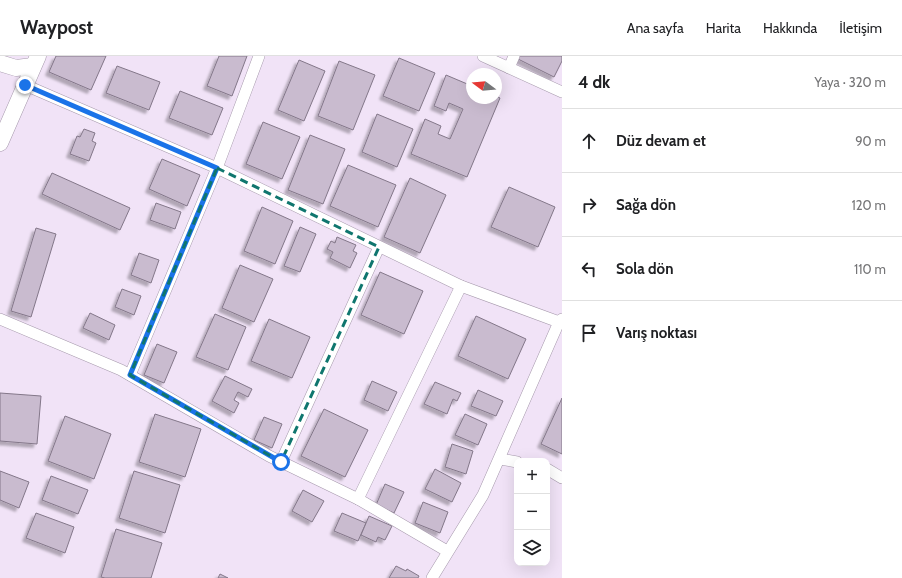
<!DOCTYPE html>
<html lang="tr">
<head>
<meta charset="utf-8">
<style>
	:root { --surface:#fff; --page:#f6f6f6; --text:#202124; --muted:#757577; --line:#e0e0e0 }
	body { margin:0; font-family:Cabin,sans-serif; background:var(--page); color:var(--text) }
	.controls { position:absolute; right:12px; bottom:12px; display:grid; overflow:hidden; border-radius:8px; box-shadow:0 4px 16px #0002 }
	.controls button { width:36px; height:36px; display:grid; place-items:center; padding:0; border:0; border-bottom:1px solid var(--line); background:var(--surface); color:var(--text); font:20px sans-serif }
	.compass { position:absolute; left:466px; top:12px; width:36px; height:36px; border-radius:50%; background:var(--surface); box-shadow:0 4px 16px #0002; rotate:286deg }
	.stop { position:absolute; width:12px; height:12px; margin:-9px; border:3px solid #1a73e8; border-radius:50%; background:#fff }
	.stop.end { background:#1a73e8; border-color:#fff; box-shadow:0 1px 4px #0008 }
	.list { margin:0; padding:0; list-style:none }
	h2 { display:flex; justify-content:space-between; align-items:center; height:52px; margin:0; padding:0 16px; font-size:17px }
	h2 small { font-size:13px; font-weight:400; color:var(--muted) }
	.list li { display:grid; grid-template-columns:26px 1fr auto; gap:12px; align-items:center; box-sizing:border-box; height:64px; padding:0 16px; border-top:1px solid var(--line) }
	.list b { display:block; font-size:15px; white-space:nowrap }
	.list em { font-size:13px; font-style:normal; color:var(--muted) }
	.icon { flex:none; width:22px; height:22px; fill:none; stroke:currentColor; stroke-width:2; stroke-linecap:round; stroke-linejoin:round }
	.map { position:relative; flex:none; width:562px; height:522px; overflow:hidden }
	header { display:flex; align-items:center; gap:24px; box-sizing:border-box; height:56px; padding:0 20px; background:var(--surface); border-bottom:1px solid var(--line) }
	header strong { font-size:19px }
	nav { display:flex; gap:22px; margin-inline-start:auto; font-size:14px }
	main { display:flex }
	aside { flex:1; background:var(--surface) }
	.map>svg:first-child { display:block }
</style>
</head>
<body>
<header>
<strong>Waypost</strong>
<nav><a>Ana sayfa</a><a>Harita</a><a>Hakkında</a><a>İletişim</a></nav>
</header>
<main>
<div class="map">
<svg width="562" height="522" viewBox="0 0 562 522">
	<defs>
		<filter id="shadow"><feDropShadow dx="-3.5" dy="3.5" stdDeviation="1" flood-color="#0004"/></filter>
	</defs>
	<rect width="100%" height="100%" fill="#f1e3f7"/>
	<g fill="#c9bbcf" stroke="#837789" filter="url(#shadow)">
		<path d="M56,0H106L91,34L49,16Z"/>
		<path d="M219,0H247L232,40L207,30Z"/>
		<path d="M519,0H562V5L554,21L518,3Z"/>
		<path d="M399,2L435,17L419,55L383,40Z"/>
		<path d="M299,4L325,15L304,65L278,54Z"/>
		<path d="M339,5L375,19L353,74L318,60Z"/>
		<path d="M117,10L160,26L149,54L106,37Z"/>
		<path d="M446,19L472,30V42H496V40L500,42L467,121L411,98L425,63L441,70L438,78L450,83L463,53L449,47L446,55L434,50Z"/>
		<path d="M180,35L223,52L212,79L169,62Z"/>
		<path d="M377,58L413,73L397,111L362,96Z"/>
		<path d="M263,66L300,81L282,123L246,108Z"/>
		<path d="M84,73L95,77L92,85L96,87L89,105L70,98L77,80L80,81Z"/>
		<path d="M310,79L345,93L323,148L288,134Z"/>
		<path d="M162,103L200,119L187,150L149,133Z"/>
		<path d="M348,109L396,129L378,171L330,150Z"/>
		<path d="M52,117L130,152L120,174L42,138Z"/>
		<path d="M410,122L446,139L420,197L384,181Z"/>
		<path d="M509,131L555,151L538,191L491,171Z"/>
		<path d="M156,147L181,156L175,173L150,164Z"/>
		<path d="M262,151L293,165L275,208L244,195Z"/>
		<path d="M300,171L316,178L300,216L284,210Z"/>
		<path d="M36,172L56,178L31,261L11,255Z"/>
		<path d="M337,181L356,189L353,195L357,197L350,212L330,202L333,196L327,193L331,185L335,187Z"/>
		<path d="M139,197L159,204L151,227L131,219Z"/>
		<path d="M240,209L273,223L254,266L222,252Z"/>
		<path d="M380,216L423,235L404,278L361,259Z"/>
		<path d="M122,233L141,240L134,259L115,251Z"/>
		<path d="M90,257L115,269L109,284L83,272Z"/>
		<path d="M215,258L246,271L228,314L196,301Z"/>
		<path d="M476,260L526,283L508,323L458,300Z"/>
		<path d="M269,263L310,281L292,322L251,305Z"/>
		<path d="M157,288L177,296L164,327L144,319Z"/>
		<path d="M225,320L252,333L248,341L238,336L234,344L239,347L234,357L212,345Z"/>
		<path d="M372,325L397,336L388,355L364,344Z"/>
		<path d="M435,326L461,337L457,345L453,343L447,358L424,348Z"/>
		<path d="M478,334L503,345L496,360L471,350Z"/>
		<path d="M0,337L41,340L37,388L0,385Z"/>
		<path d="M562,342V398L541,388Z"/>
		<path d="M324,353L368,374L345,421L301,400Z"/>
		<path d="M155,358L201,373L185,421L139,406Z"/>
		<path d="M465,358L487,368L478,389L455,379Z"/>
		<path d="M65,360L111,378L94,423L48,405Z"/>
		<path d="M264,361L282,368L272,392L254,384Z"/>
		<path d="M452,388L473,395L466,418L445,411Z"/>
		<path d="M435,413L461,427L452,446L425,433Z"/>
		<path d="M0,415L29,426L19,452L0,444Z"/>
		<path d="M134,415L180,429L165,477L119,462Z"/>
		<path d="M51,420L88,434L78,458L42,444Z"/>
		<path d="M385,428L404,436L394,457L376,449Z"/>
		<path d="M303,434L324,445L312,466L292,455Z"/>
		<path d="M423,446L448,456L440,477L415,467Z"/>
		<path d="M36,457L74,471L65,497L26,482Z"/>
		<path d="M342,457L366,467L358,485L334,475Z"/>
		<path d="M369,460L392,470L385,484L378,481L376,486L361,479Z"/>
		<path d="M116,473L162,487L151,522H105L101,521Z"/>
		<path d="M396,510L406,515L407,513L419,520L418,522H389Z"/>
		<path d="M220,518L228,522H218Z"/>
	</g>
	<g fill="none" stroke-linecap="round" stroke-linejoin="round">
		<defs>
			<g id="street">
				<path d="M483,0L562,36"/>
				<path d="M509,12L514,0"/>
				<path d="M25,29L217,112L461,230L559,266"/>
				<path d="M0,263L121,314L269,400L358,443L447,495"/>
				<path d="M130,319L217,112L259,0"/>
				<path d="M500,403L517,406"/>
				<path d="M281,406L379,191"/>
				<path d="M547,413L562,422"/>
				<path d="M358,443L461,230"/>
				<path d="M432,522L483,439L559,266L562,263"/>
			</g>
			<g id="secondary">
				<path d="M0,7L16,12L33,10"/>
				<path d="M0,87L38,0"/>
			</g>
		</defs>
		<use href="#street" stroke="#a699ac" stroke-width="12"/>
		<use href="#secondary" stroke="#a699ac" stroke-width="17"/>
		<use href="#street" stroke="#fff" stroke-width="11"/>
		<use href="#secondary" stroke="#fff" stroke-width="16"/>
	</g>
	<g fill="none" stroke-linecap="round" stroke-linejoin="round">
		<path stroke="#1a73e8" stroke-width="5" d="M25,29L217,112L130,319L281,406"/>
	</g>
	<path fill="none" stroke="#0f766e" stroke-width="3" stroke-dasharray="8 5" stroke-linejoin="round" d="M217,112L379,191L281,406L130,319Z"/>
</svg>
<div class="controls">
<button>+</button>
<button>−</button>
<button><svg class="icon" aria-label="layers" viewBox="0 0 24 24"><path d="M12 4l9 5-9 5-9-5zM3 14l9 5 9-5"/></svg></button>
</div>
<svg class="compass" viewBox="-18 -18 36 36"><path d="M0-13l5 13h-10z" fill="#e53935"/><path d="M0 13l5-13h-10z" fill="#757577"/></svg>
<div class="stop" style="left:281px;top:406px"></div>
<div class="stop end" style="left:25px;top:29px"></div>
</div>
<aside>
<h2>4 dk<small>Yaya · 320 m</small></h2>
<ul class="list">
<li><svg class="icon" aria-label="ahead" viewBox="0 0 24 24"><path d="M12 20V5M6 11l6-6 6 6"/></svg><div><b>Düz devam et</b></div><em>90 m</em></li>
<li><svg class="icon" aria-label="right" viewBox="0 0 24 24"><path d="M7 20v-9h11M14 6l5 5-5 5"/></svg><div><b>Sağa dön</b></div><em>120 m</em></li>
<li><svg class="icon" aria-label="left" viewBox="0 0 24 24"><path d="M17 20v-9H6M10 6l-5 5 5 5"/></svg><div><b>Sola dön</b></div><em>110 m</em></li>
<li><svg class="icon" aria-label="arrive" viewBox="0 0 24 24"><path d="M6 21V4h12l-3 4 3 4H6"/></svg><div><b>Varış noktası</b></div></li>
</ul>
</aside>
</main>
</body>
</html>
